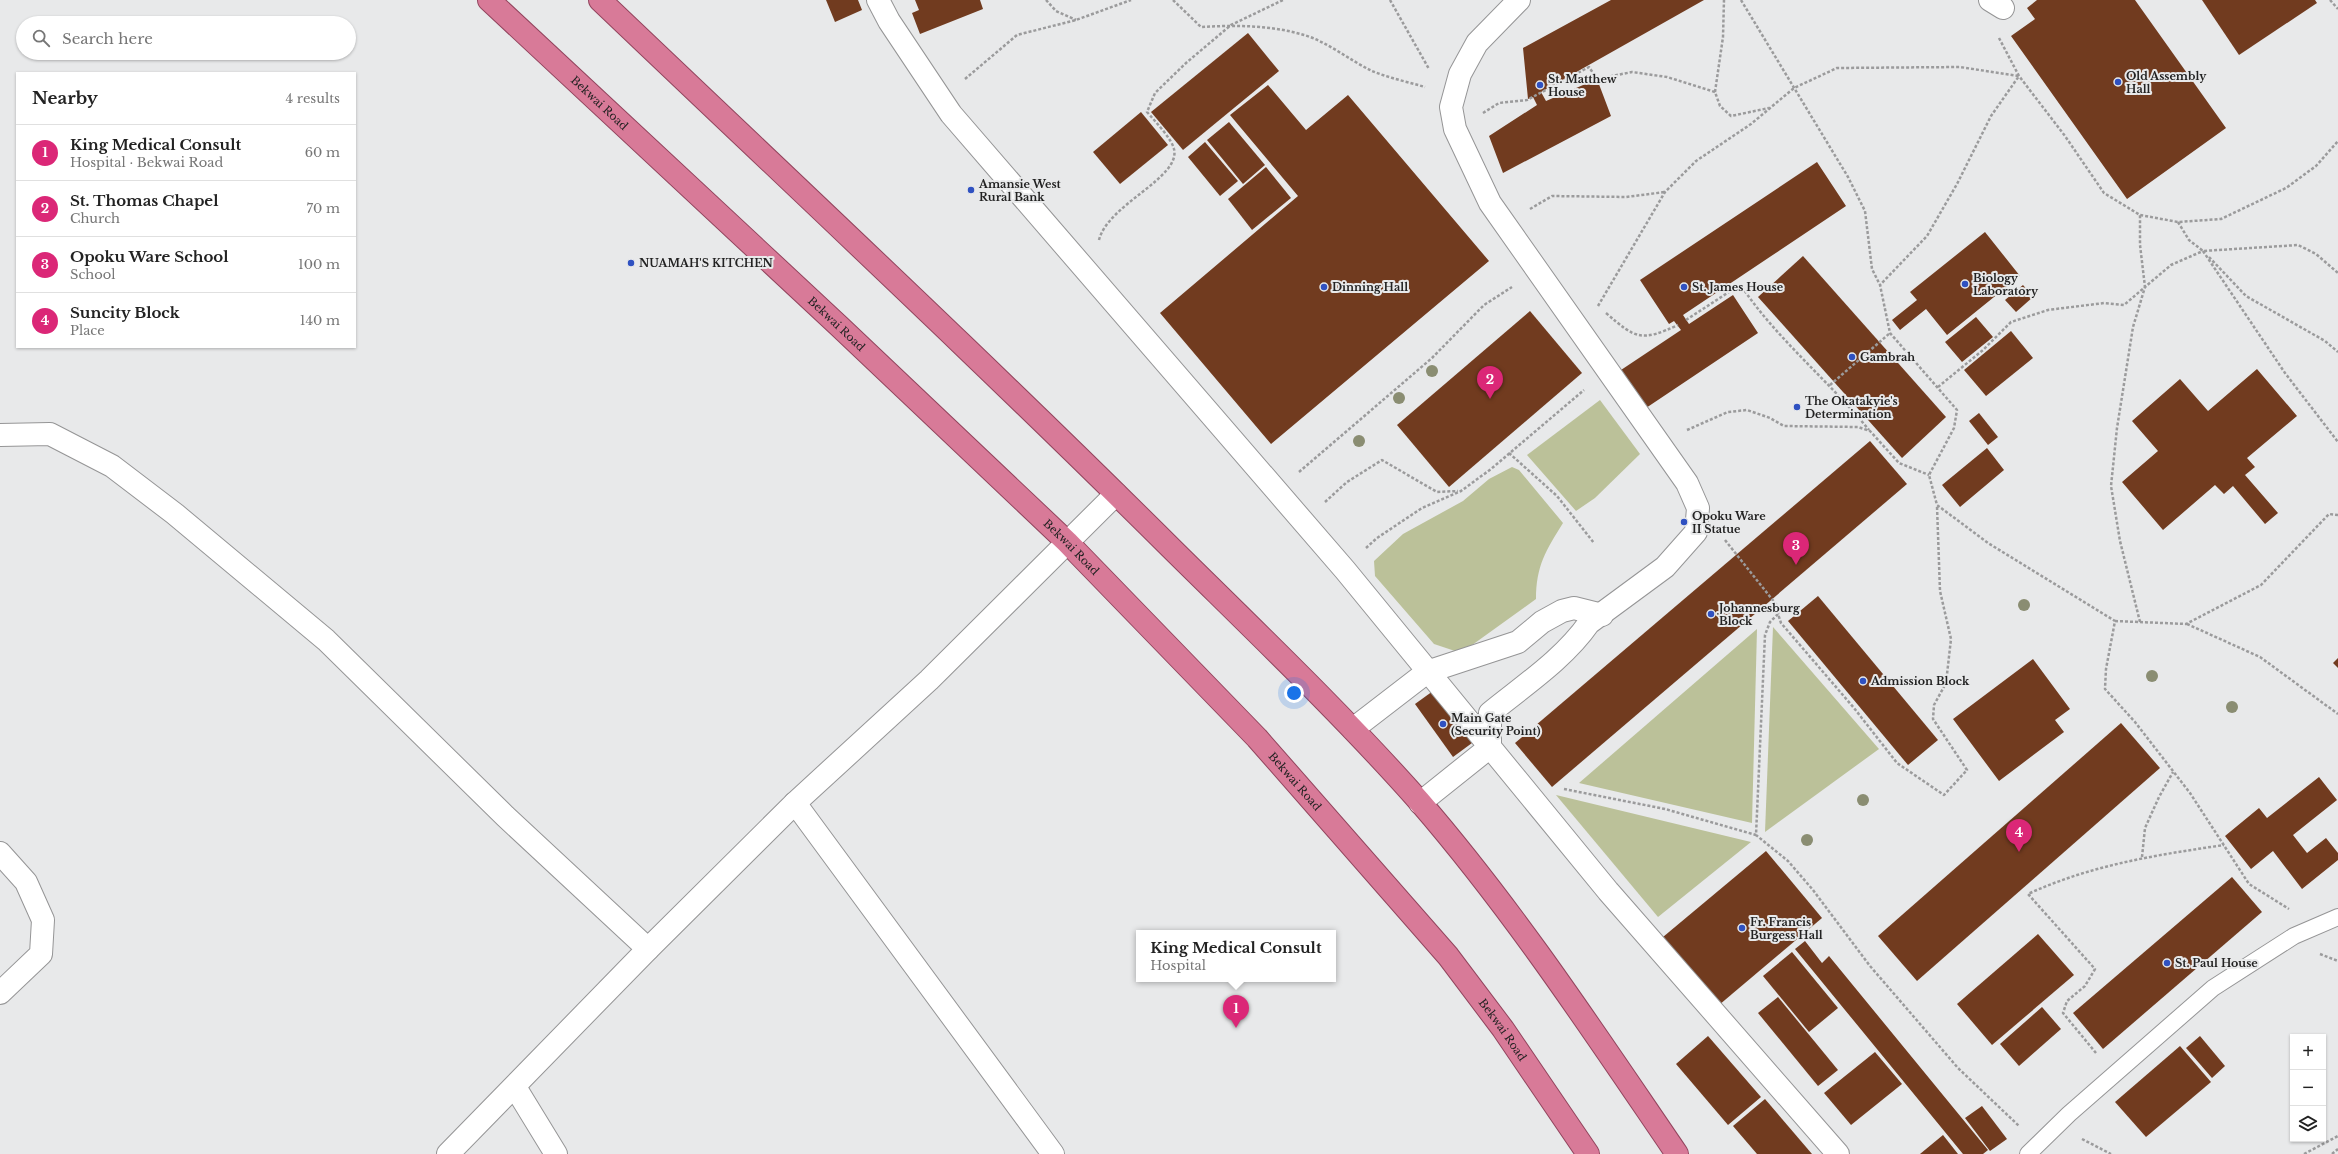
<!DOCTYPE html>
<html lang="en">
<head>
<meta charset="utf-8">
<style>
	:root { --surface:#fff; --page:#f2f2f2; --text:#222; --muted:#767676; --line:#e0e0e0; --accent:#db2777 }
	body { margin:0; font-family:"Libre Baskerville",serif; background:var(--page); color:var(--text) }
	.controls { position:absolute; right:12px; bottom:12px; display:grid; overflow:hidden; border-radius:0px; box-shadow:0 1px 3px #0004 }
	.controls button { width:36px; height:36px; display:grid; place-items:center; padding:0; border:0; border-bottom:1px solid var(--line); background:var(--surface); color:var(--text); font:20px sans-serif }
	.you { position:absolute; left:1294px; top:693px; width:14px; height:14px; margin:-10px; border:3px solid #fff; border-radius:50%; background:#1a73e8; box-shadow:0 0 0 6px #1a73e833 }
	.badge { display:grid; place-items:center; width:26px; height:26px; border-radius:50%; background:var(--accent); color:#fff; font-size:13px; font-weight:700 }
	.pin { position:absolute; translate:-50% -33px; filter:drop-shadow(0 1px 2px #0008) }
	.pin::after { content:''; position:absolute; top:21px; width:14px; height:12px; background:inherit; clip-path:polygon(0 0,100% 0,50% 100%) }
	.popup { position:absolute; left:1136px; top:930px; width:200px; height:52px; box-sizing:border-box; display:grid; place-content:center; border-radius:0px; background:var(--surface); filter:drop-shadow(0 1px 3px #0005); font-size:13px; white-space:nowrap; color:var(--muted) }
	.popup b { font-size:15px; color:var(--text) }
	.popup::after { content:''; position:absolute; left:50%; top:100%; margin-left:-8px; border:8px solid transparent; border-top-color:var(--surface) }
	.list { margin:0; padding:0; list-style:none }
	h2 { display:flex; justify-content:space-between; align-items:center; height:52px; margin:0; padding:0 16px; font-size:17px }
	h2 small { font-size:13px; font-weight:400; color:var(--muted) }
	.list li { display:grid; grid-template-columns:26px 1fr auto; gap:12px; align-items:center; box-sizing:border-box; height:56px; padding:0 16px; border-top:1px solid var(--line) }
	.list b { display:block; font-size:15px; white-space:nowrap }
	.list p { margin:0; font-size:13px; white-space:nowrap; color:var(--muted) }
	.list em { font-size:13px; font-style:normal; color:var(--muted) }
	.icon { flex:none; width:22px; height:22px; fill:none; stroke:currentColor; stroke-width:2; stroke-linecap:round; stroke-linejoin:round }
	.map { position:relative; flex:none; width:2338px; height:1154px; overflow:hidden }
	.search { position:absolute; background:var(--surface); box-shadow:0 1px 3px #0004; left:16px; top:16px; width:340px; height:44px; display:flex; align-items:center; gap:10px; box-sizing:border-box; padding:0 14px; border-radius:22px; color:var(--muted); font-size:15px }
	.panel { position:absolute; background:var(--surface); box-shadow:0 1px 3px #0004; left:16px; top:72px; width:340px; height:276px; border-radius:0px }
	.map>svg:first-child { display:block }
</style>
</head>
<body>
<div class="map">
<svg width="2338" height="1154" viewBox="0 0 2338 1154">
	<rect width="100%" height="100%" fill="#e8e9ea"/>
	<g fill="#bbc199">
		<path d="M1600,400L1640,454L1595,498L1576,511L1527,455Z"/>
		<path d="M1512,467L1519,470L1563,523C1546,550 1536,566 1536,599L1461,653L1434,644L1375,576L1374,561L1403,534L1463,501L1489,479Z"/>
		<path d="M1773,627L1879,749L1765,832Z"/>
		<path d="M1757,629L1752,823L1579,783Z"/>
		<path d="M1556,795L1751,842L1658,917Z"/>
	</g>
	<g fill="#713b1f">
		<path d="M826,0H858L862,10L835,22Z"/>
		<path d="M915,0H980L983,9L920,34L912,13L919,10Z"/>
		<path d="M1611,0H1704L1541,92L1546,101L1597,79L1611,116L1503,173L1489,136L1537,105L1533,97L1528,99L1523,48Z"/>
		<path d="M2037,0H2135L2226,128L2127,199L2011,36L2035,19L2027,8Z"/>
		<path d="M2202,0H2315L2317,3L2239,55Z"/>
		<path d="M1248,33L1279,71L1183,150L1151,112Z"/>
		<path d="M1268,85L1306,130L1348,95L1489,261L1271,444L1160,313L1298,196L1230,115Z"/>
		<path d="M1141,112L1168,145L1120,184L1093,152Z"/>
		<path d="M1229,122L1265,165L1243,184L1207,140Z"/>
		<path d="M1205,142L1238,181L1220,196L1188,157Z"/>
		<path d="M1817,162L1846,206L1683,315L1689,324L1733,295L1758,333L1646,408L1621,370L1681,330L1674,321L1669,324L1640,280Z"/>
		<path d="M1266,167L1291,198L1252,230L1228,199Z"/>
		<path d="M1985,232L2020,276L1947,335L1926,309L1900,330L1892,320L1917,300L1910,292Z"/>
		<path d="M1803,256L1946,417L1902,458L1758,297Z"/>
		<path d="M2023,285L2033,297L2016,312L2005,300Z"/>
		<path d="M1530,311L1582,373L1449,487L1397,425Z"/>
		<path d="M1976,317L1993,337L1962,362L1945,342Z"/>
		<path d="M2011,331L2033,358L1986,396L1964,370Z"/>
		<path d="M2257,369L2297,416L2247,458L2255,467L2245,475L2278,513L2265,524L2233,486L2224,494L2215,485L2163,530L2122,482L2158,451L2132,421L2180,379L2208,411Z"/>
		<path d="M1979,413L1998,437L1988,445L1969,421Z"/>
		<path d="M1870,441L1907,484L1552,787L1515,743Z"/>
		<path d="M1987,448L2004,470L1960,507L1942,485Z"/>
		<path d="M1818,596L1938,740L1908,765L1788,621Z"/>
		<path d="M2338,658V668L2333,663Z"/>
		<path d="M2033,659L2070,709L2055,720L2064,732L1999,781L1953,719Z"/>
		<path d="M1433,691L1472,743L1453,757L1415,704Z"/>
		<path d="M2121,723L2160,768L1917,981L1878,936Z"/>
		<path d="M2319,777L2337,800L2293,835L2307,853L2326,838L2338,853V860L2302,889L2273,851L2251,869L2225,836L2259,808L2267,818Z"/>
		<path d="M1766,851L1822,918L1719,1005L1663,937Z"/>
		<path d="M2232,877L2262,912L2103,1049L2073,1013Z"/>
		<path d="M2038,934L2074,975L1992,1045L1957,1004Z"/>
		<path d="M1805,941L1822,963L1829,956L1988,1150L1983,1154H1963L1795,949Z"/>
		<path d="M1792,952L1838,1008L1809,1032L1763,976Z"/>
		<path d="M1778,997L1838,1070L1818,1086L1758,1013Z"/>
		<path d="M2042,1007L2061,1029L2019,1066L2000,1044Z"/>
		<path d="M1708,1036L1761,1097L1728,1125L1676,1064Z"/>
		<path d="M2200,1036L2225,1066L2212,1078L2186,1048Z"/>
		<path d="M2180,1046L2211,1082L2146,1137L2115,1102Z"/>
		<path d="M1875,1052L1902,1084L1851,1125L1824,1093Z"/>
		<path d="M1765,1099L1812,1154H1757L1733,1126Z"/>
		<path d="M1982,1106L2007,1139L1990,1151L1965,1118Z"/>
		<path d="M1943,1135L1958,1154H1920Z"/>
	</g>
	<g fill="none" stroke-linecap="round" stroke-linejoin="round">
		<defs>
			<path id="service" d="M2028,1154L2069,1114L2213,988L2294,936L2338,917"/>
			<g id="minor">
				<path d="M878,0L889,21L951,114L1345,570L1608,891L1838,1154"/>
				<path d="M1990,0L2003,8"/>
				<path d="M0,435L50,434L112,466L175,514L326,640L505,816L648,949"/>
				<path d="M1353,729L1427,672L1518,642L1542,622L1562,611L1574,608L1602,615"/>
				<path d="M795,803L1053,1154"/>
				<path d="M1420,803L1490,747V713C1523,686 1564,659 1589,623L1665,567L1696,532L1698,508L1687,483L1490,203L1455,129L1451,107L1460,74L1477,43L1519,0"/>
				<path d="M0,853L26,882L43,920L41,954L0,993"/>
				<path d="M515,1087L556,1154"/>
				<path d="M448,1154L648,949L795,803L929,680L1116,494"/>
			</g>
			<g id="trunk">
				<path id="s1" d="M489,0L839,326L1067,542L1257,738L1448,956L1503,1029L1588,1154"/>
				<path d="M600,0C792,183 986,364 1174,551C1257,633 1342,714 1419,801C1515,912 1595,1034 1677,1154"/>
			</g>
		</defs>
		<use href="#service" stroke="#959596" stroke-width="18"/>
		<use href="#minor" stroke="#959596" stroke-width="24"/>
		<use href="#trunk" stroke="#92455e" stroke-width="24"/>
		<g stroke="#9b9b9c" stroke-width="2.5" stroke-dasharray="3 2" stroke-linecap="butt">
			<path d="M1046,0L1056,11L1076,20"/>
			<path d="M1173,0L1201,27C1235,25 1271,25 1304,35C1326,41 1351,61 1372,71C1389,78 1408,82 1425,87"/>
			<path d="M1390,0L1429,69"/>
			<path d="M1741,0L1848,177L1865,211L1872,269L1880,285L1890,333L1957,410L1954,428L1929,475L1937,505L1988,543L2115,621L2106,669L2105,689L2135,722L2190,793L2249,884L2289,909"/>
			<path d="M2330,0L2338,9"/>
			<path d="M1999,38L2019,76L2065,136L2104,193L2140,215L2178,222L2221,219L2286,188L2316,166L2338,141"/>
			<path d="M965,79L1017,35L1076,20L1131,0"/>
			<path d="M1715,92L1723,37L1724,0"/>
			<path d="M1483,113L1499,103L1527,100L1589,67L1597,79L1632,72L1667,77L1715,92L1720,106L1731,116L1769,108"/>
			<path d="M1530,209L1552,196L1626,197L1665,192"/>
			<path d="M2178,222L2189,240L2203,251L2298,245L2316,254L2338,273"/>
			<path d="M1099,240C1108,204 1181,178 1174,149C1172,139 1154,120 1147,112L1155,93L1186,63L1231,25L1283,0"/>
			<path d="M2203,251L2285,373L2338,442"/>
			<path d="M2209,257L2246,296L2325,341L2338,352"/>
			<path d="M1598,306L1665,192L1696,161L1751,124L1794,88L1837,68L1960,67L2019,76L1991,116L1957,184L1927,236L1880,285"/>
			<path d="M1606,313C1636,339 1641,342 1678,325"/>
			<path d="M1686,320L1732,290L1742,287C1777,339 1829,381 1869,430"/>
			<path d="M1830,385L1890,333"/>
			<path d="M1938,387L1983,350L2011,322L2048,310L2104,303L2124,305L2145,287L2140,245V215"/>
			<path d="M1687,430L1728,412L1747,410L1770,418L1784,426L1858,427L1870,431L1899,463L1929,475"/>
			<path d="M1509,453L1557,496L1594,543"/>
			<path d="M1299,472L1432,358L1484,305L1512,287"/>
			<path d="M1325,502L1347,482L1382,460L1437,492L1458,491"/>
			<path d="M1725,540L1779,608L1778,614L1781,623L1854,708L1897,763L1944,795L1967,770L1933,719L1934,705L1946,683L1951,639L1940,591L1937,506"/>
			<path d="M1366,548L1377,538L1422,508L1461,491L1491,469L1584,390"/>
			<path d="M1778,614L1770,622L1765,635L1756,835L1788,861L1813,890L1870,966L1958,1068L2019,1126"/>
			<path d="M2115,621L2186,624L2261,585L2329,514L2338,515"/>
			<path d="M2140,622L2120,541L2111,486L2117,428L2133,327L2145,287L2171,265L2203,251"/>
			<path d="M2187,624L2260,657L2338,714"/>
			<path d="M1564,789L1665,809L1756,835"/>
			<path d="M2142,857L2145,828L2159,797L2173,772"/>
			<path d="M2320,954L2338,961"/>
			<path d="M2096,1053L2063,1013L2067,1001L2085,986L2095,969L2028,894C2091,865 2156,855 2224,845"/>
			<path d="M2082,1139L2111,1154"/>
			<path d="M2304,1154L2338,1136"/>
			<path d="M2332,1154L2338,1149"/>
		</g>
		<use href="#service" stroke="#fff" stroke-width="16"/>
		<use href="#minor" stroke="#fff" stroke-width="22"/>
		<use href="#trunk" stroke="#d87a98" stroke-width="22"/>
	</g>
	<g fill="#8a8d72">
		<circle cx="1432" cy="371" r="6"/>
		<circle cx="1399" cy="398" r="6"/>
		<circle cx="1359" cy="441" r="6"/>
		<circle cx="2024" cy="605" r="6"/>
		<circle cx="2152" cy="676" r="6"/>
		<circle cx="2232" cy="707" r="6"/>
		<circle cx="1863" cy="800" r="6"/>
		<circle cx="1807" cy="840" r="6"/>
	</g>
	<g fill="#2f51c1" stroke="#e8e9ea" stroke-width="1.5">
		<circle cx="2118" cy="82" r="4"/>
		<circle cx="1540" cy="85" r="4"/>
		<circle cx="971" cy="190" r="4"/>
		<circle cx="631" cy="263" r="4"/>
		<circle cx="1965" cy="284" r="4"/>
		<circle cx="1324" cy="287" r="4"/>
		<circle cx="1684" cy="287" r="4"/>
		<circle cx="1852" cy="357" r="4"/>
		<circle cx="1797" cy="407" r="4"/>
		<circle cx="1684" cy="522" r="4"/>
		<circle cx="1711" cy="614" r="4"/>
		<circle cx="1863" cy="681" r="4"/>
		<circle cx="1443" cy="724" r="4"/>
		<circle cx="1742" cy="928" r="4"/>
		<circle cx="2167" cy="963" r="4"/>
	</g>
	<g text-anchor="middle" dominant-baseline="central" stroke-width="4" stroke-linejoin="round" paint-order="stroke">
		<g font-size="11" font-weight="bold" fill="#222" stroke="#e8e9ea" text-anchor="start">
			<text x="2126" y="76">Old Assembly<tspan x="2126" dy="13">Hall</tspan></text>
			<text x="1548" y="79">St. Matthew<tspan x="1548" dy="13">House</tspan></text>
			<text x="979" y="184">Amansie West<tspan x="979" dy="13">Rural Bank</tspan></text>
			<text x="639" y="263">NUAMAH'S KITCHEN</text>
			<text x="1973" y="278">Biology<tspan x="1973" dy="13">Laboratory</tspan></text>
			<text x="1332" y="287">Dinning Hall</text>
			<text x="1692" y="287">St. James House</text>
			<text x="1860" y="357">Gambrah</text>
			<text x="1805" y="401">The Okatakyie's<tspan x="1805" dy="13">Determination</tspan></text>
			<text x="1692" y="516">Opoku Ware<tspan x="1692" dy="13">II Statue</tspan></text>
			<text x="1719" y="608">Johannesburg<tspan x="1719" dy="13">Block</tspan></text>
			<text x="1871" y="681">Admission Block</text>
			<text x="1451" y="718">Main Gate<tspan x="1451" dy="13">(Security Point)</tspan></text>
			<text x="1750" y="922">Fr. Francis<tspan x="1750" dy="13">Burgess Hall</tspan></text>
			<text x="2175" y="963">St. Paul House</text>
		</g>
		<g font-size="11" fill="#222" stroke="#e8e9ea">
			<text stroke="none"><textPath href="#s1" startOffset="151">Bekwai Road</textPath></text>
			<text stroke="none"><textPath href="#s1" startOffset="475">Bekwai Road</textPath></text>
			<text stroke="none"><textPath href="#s1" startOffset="799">Bekwai Road</textPath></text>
			<text stroke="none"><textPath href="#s1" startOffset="1123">Bekwai Road</textPath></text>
			<text stroke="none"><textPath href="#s1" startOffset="1447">Bekwai Road</textPath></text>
		</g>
	</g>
</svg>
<div class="controls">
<button>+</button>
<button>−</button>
<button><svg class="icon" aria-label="layers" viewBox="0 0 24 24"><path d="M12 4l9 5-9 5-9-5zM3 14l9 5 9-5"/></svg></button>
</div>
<div class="you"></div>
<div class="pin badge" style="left:1236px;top:1028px">1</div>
<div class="popup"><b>King Medical Consult</b>Hospital</div>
<div class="pin badge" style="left:1490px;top:399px">2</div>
<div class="pin badge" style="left:1796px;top:565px">3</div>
<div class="pin badge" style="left:2019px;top:852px">4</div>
<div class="search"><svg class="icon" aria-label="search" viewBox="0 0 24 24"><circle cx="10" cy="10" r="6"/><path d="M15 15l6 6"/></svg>Search here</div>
<section class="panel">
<h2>Nearby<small>4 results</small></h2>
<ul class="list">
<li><span class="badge">1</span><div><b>King Medical Consult</b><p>Hospital · Bekwai Road</p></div><em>60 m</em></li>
<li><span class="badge">2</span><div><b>St. Thomas Chapel</b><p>Church</p></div><em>70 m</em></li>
<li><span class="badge">3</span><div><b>Opoku Ware School</b><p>School</p></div><em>100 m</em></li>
<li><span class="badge">4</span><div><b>Suncity Block</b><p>Place</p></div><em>140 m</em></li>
</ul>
</section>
</div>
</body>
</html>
